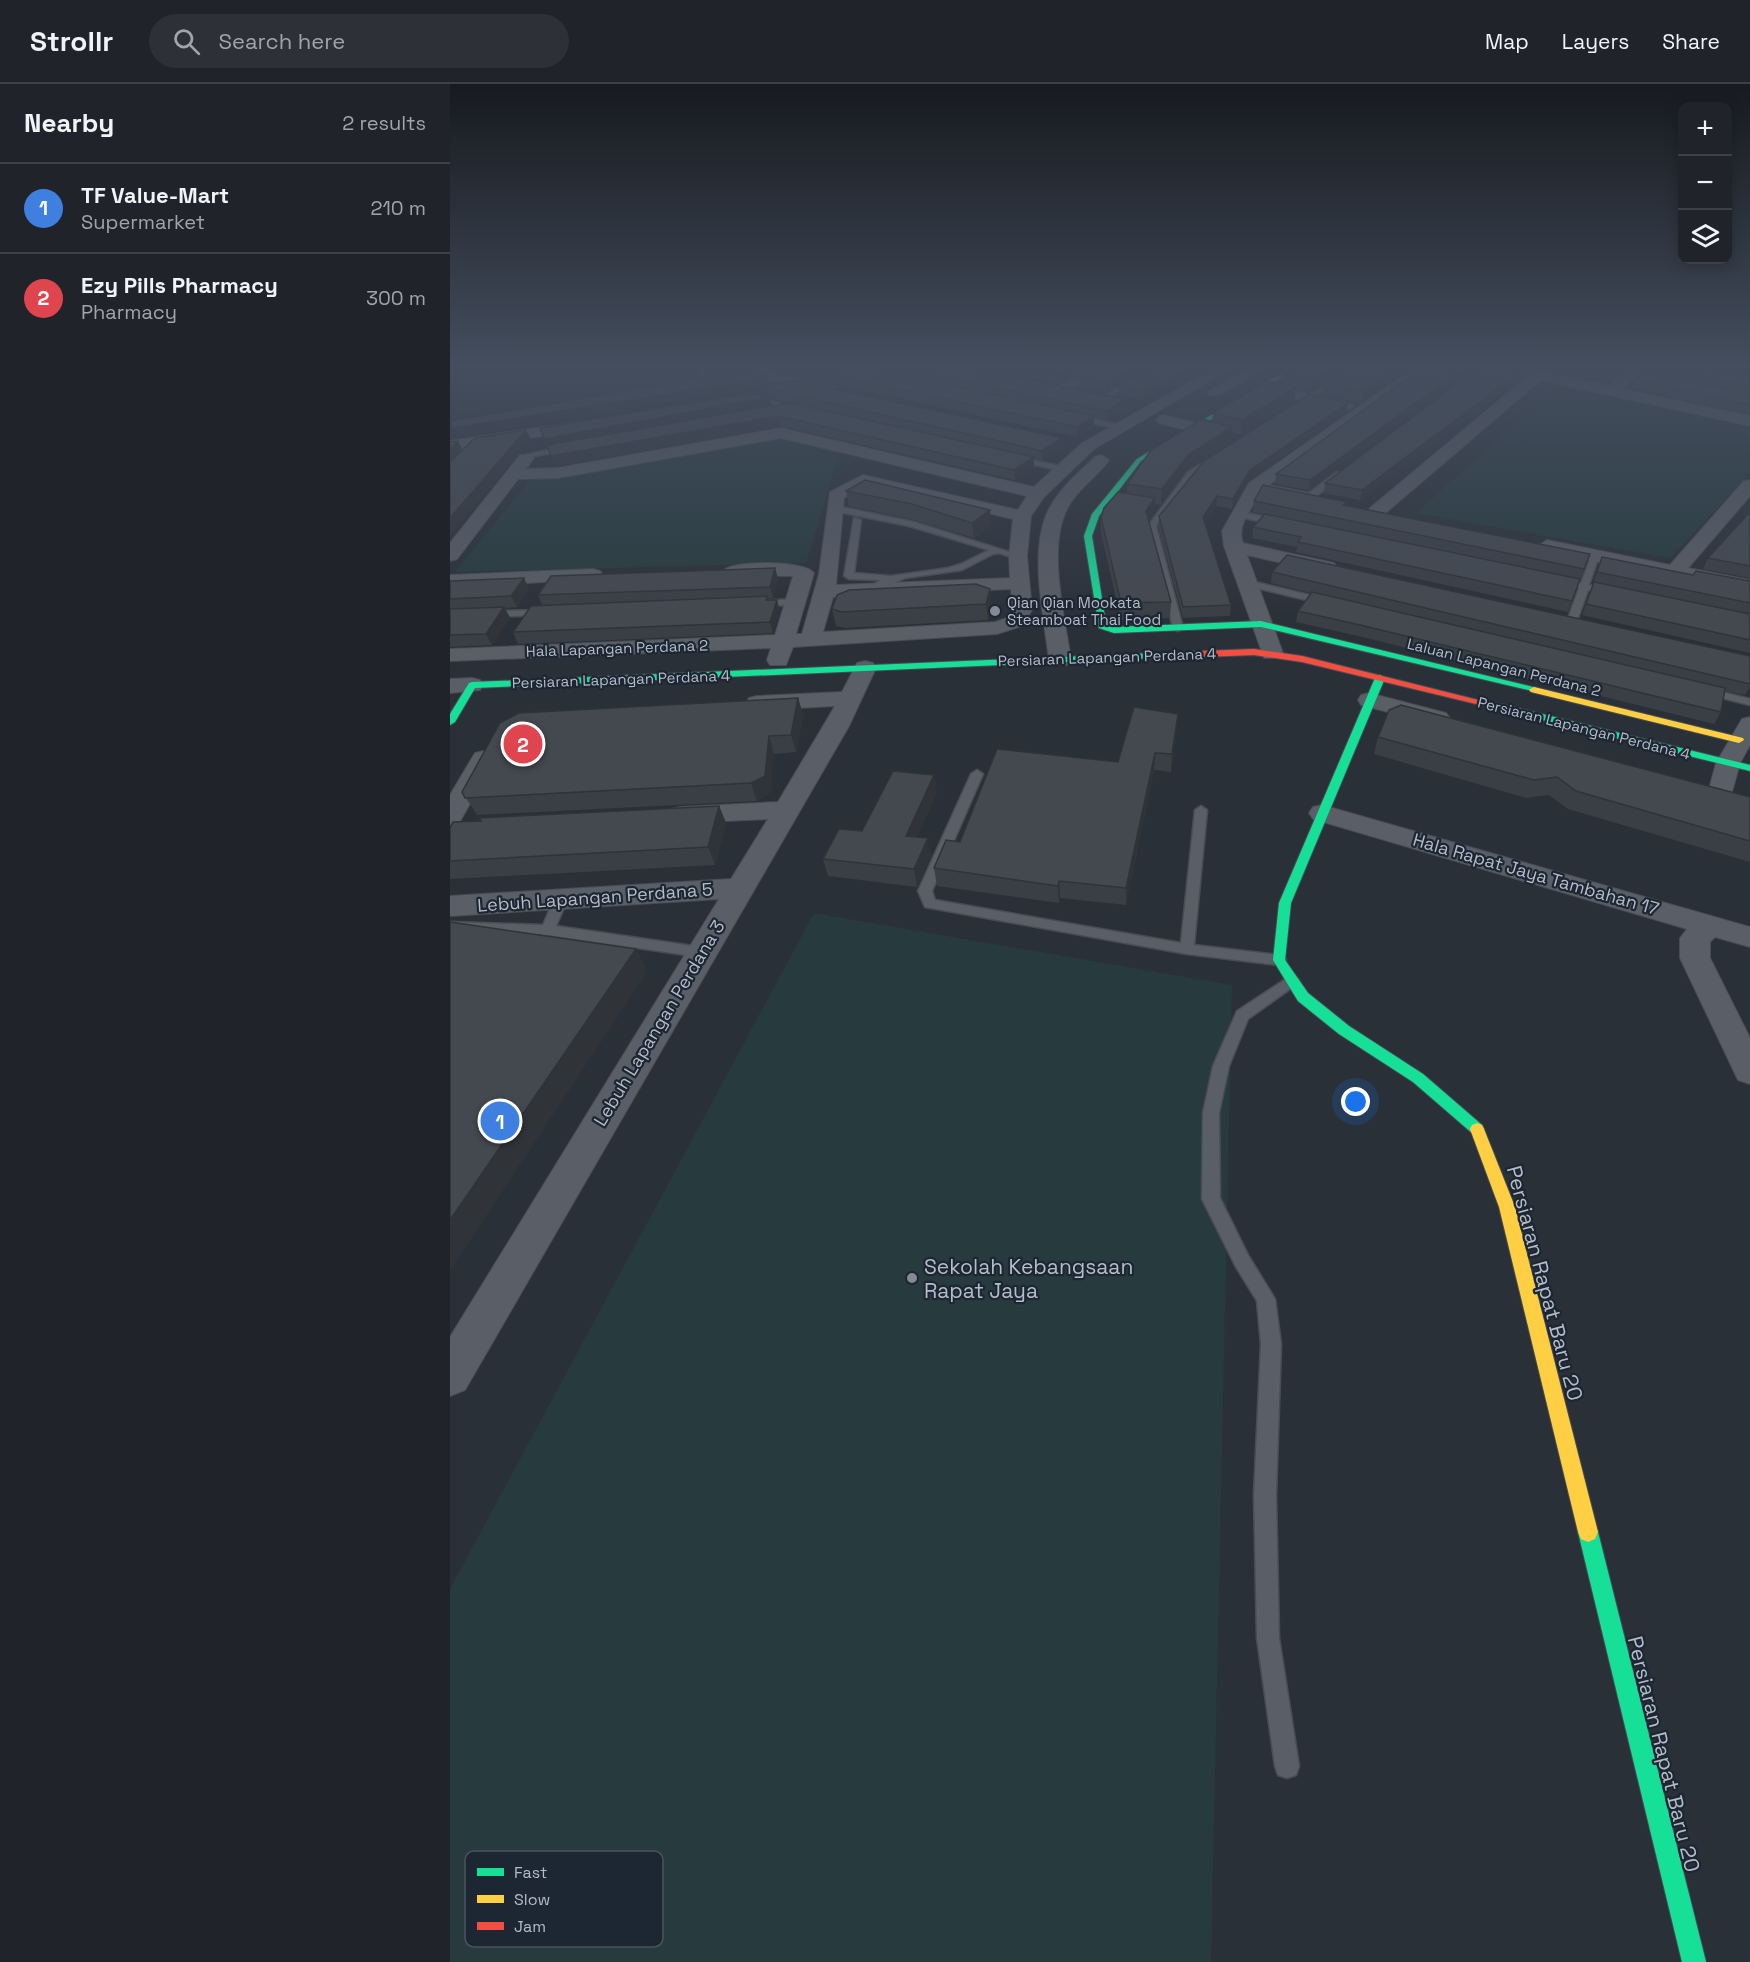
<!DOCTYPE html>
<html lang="en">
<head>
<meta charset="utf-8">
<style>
	:root { --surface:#20242a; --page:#2d3036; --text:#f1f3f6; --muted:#a2a4a8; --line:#3d4147; --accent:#0b8043 }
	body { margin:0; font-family:"Space Grotesk",sans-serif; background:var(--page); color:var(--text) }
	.controls { position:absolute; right:18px; top:18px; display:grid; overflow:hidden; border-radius:12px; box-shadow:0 3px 15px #0003 }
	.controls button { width:54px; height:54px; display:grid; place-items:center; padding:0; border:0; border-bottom:2px solid var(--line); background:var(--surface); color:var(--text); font:30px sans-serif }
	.you { position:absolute; left:906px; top:1018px; width:21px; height:21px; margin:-15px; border:4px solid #fff; border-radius:50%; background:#1a73e8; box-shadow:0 0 0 9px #1a73e833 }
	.badge { display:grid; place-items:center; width:39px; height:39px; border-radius:50%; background:var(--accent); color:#fff; font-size:20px; font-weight:700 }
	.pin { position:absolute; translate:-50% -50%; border:3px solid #fff; box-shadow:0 2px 6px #0006 }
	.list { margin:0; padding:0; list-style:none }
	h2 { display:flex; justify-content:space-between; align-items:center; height:78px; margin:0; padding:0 24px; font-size:26px }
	h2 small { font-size:20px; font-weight:400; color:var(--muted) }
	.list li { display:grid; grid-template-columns:39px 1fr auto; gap:18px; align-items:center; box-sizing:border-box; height:90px; padding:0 24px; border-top:2px solid var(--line) }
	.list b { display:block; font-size:22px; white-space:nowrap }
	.list p { margin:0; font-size:20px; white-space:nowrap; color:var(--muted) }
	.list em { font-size:20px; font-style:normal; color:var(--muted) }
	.icon { flex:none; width:33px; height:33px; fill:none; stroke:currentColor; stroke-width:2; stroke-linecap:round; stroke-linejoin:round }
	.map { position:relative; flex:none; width:1300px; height:1878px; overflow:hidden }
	header { display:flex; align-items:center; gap:36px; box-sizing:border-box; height:84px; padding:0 30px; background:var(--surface); border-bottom:2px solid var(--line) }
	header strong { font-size:28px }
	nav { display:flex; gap:33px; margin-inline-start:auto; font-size:21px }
	.search { width:420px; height:54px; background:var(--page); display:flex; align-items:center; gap:15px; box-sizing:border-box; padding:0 21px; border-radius:33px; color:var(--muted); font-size:22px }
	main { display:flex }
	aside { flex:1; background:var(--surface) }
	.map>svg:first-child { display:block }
</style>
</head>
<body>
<header>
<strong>Strollr</strong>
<div class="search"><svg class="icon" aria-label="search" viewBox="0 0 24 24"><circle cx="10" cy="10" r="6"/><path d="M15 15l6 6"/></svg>Search here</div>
<nav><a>Map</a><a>Layers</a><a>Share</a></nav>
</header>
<main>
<aside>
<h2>Nearby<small>2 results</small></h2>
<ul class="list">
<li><span class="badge" style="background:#3f7fe0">1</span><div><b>TF Value-Mart</b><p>Supermarket</p></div><em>210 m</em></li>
<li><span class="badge" style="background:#e0444e">2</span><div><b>Ezy Pills Pharmacy</b><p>Pharmacy</p></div><em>300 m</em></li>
</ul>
</aside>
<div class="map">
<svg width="1300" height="1878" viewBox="0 0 1300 1878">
	<rect width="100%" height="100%" fill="#2a3038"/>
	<g fill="#273a3e">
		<path d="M1111,299L1300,344V389L1220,474L966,429Z"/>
		<path d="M329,355L390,368L356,479L5,488L80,396Z"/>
		<path d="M364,829L782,901L761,1878H0V1505Z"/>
	</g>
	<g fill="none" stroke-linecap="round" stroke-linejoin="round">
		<defs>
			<g id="lane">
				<path d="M248,280H254L257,301L252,300Z"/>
				<path d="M574,280H587L640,291L637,293Z"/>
				<path d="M714,280H722L657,314L652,313Z"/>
				<path d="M908,280H915L848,323L842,322Z"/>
				<path d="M300,311L343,323L345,324L341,326L298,314Z"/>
				<path d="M623,331L671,341L675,343L671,345L620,335Z"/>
				<path d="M117,362L120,366L79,373L75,371Z"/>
				<path d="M765,371L768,375L744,392L706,442L733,544L728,547L723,544L698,442L738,388Z"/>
				<path d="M564,372L615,383L616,385L612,387L561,376Z"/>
				<path d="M887,388L894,390L861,416H855V412Z"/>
				<path d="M387,422L464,438L572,472L568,475L549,469L543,470L512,486L455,494L428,506H422V502L430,496L399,495L394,492L404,434L411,436L404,489L441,492L498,484L511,480L539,466L459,442L384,427V423Z"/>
				<path d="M789,427L833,437L834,439L830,442L786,432V428Z"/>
				<path d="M1142,470L1149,472L1139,501L1164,508L1159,511L1138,506L1127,537L1119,539L1117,537L1129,504L1104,497L1109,494L1131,499Z"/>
				<path d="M797,496L880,516L882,518L877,521L794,501L792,499Z"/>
				<path d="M346,515L349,516V520L307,523L302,520L307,517Z"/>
				<path d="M97,526V530L94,531L0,534V528Z"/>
				<path d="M1256,604L1300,615V621L1252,609V605Z"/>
				<path d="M527,686L533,690L482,807L485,816L731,859L745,726L751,722L757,726L744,861L829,871L834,872L836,876L834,880L829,881L737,870L475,823L468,807L521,690Z"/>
				<path d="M111,810L118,815L106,842L250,863L257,868L250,873L98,851L0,848V838L93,841L104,815Z"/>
				<path d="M842,891L849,896L847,900L798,935L779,982L769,1029L770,1114L798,1171L825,1215L831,1260L826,1411L829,1554L849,1682L846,1691L837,1694L828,1691L825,1682L807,1554L804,1411L811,1260L807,1217L786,1183L752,1115L753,1029L763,982L787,927Z"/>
			</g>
			<g id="street">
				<path d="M298,280H312L316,288L385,303L387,306L380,310L305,294Z"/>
				<path d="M651,280H669L616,307L611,308L604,304Z"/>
				<path d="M772,280H789L644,365L594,413L581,432L577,472L582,526L572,542L547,550L343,563L336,581H320L317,576L321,564L0,577V565L325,551L343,492L276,491L273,487C281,476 355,476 364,489L346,550H352L369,490L380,408L413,391L568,426L577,412L331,354L108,394L68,395L7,475L0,477V459L70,371H82L84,374L76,385L108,384L331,344L584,403L632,359ZM416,401L563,435L559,472L560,494L386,501L394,414ZM561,505L562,526L557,534L545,538L373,548L383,513Z"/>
				<path d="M805,280H822L770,311H760L758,308Z"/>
				<path d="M970,280H986L819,401L860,409L863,413L860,417L854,418L811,409C802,424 786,441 793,459L884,479L887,483L877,489L797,471L833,569L830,574H814L774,462L772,447L799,399Z"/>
				<path d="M1029,280H1054L1160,302L1182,280H1197L1173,305L1300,332V342L1091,296L932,432H920L917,428L920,424L1077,293L1031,283Z"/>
				<path d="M812,300L897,318L904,322L897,326L807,307L805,304Z"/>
				<path d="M714,331L749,340L752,343L744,348L709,339L706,336L709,333Z"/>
				<path d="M132,337L137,339L140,342L137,345L0,367V357Z"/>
				<path d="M651,371L659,376C647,393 627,405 617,425C597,465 615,533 621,576L618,581H602L599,576C594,533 578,465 599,425C610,404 629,388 645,373Z"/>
				<path d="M1300,396V412L1238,484L1300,496V508L1097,468L1088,462L1097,456L1220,481L1294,397Z"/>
				<path d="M143,485L150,487L153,491L150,495L0,503V491Z"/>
				<path d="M415,577L423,579L426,584L399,642L15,1306L0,1312V1253L269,815L0,832V812L281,795L318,735L230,739L221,737L217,731L221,725L230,723L328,718L385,622L307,626L299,624L296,619L299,614L307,612L392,608L407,579Z"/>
				<path d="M22,594L30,596L33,601L30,606L0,609V595Z"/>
				<path d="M919,609L996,629L1000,634L996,639L988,641L911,621L908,616L911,611Z"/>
				<path d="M1300,633V661L1290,679L1280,715L1271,717L1262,715L1258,709L1266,679L1292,635Z"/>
				<path d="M34,667L43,669L46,674L9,739L0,741V711L25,669Z"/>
				<path d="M872,721L1300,843V863L1265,853L1260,858V874L1300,954V1000L1288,996L1230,874V854L1237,845L863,735L859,729L863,723Z"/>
			</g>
			<g id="fast">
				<path d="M848,280H855L691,377L649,432L642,452L656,540L665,543L811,537L1087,604V608L811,543L664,549L649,544L634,452L642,430L687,375Z"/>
				<path d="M752,567L755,568V572L25,604L5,638L0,641V630L19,599L22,598Z"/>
				<path d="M930,591L935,594L841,819L835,876L858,909L899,942L973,990L1032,1041L1034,1045L1032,1049L1027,1051L1022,1049L963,998L889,950L848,917L823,876L829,819L925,594Z"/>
				<path d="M1047,619L1300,681V687L1044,624V620Z"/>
				<path d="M1138,1438L1145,1441L1148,1448L1256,1878H1232L1128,1448L1131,1441Z"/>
			</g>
			<g id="slow">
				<path d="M1084,603L1293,654L1294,656L1289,659L1081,608L1079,606Z"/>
				<path d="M1027,1039L1032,1041L1034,1045L1065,1123L1148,1448L1145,1455L1138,1458L1131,1455L1128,1448L1049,1123L1020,1045L1022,1041Z"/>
			</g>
			<path id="jam" d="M804,565L852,572L1052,622L1047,625L852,578L804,571L752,573L747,570L752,567Z"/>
		</defs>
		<use href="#lane" stroke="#484c53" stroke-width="3"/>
		<use href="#street" stroke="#484c53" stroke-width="2"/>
		<use href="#fast" stroke="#484c53" stroke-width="2"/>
		<use href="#slow" stroke="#484c53" stroke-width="2"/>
		<use href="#jam" stroke="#484c53" stroke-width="2"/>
		<use href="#lane" fill="#5a5e66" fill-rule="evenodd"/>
		<use href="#street" fill="#5a5e66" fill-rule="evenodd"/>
		<use href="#fast" fill="#16e098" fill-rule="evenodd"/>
		<use href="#slow" fill="#ffcf43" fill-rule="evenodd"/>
		<use href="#jam" fill="#f24e42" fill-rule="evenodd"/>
	</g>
	<g fill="#3a3f45" fill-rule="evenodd">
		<path d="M313,280H496L673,325L657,337L644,334V342L627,353L318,286Z"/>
		<path d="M513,280H646L631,287L621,285V292L607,299Z"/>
		<path d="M710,280H764L694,316L668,311V302L656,308L630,303V294Z"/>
		<path d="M966,280L912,319L872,310L874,299L859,308L846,305L844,317L791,351L781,348V358L737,386L711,421L705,420L704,430L699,437L721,518L720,534L671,536L651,449V433L677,409V400L762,338L763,329L832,300L833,290Z"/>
		<path d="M977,280H1022L1020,286L859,406L825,400L826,390Z"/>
		<path d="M1247,280H1300V292Z"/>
		<path d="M1205,282L1300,293V331L1182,304L1185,295L1202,289Z"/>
		<path d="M1067,296L910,416L874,409L875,399Z"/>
		<path d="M315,304L612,354V363L592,377L584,375V383L565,396L331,342L105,382L90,344L317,313ZM320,314L339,319L321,322Z"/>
		<path d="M898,319L896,328L798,397L782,425L766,422L755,439L781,521L780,532L733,534L708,442L709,432Z"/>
		<path d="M415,396L541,441L524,454L464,436L399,422L396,407Z"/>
		<path d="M804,417L897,418L896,421L1140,470L1118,528L846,468L847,463L802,454L803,443L814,430L803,428Z"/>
		<path d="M1300,428V494L1253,485L1258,474Z"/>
		<path d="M1152,473L1243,491L1300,497V569L1132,531Z"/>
		<path d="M325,484L328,495L323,514H317L318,516L330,527L323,549L68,560L63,548L92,521L88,511Z"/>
		<path d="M822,488L1300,572V603L1295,611L1275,607L1271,628L1264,640L908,552L846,538L848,527L861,509L821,499Z"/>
		<path d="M0,497L79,505L67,523L55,524L60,534L42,561L0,563Z"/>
		<path d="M526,500L541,522L538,536L395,544L386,542L382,525Z"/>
		<path d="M348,614L353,631L346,668L324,670L320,709L307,717L27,731L12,708Z"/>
		<path d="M727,647L721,688L704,686L676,821L610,814L609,819L487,802L484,784L510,758Z"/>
		<path d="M928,653L1300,713V778L1118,725L1099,711L1076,714L924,670Z"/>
		<path d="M487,708L467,753L478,754L481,772L467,803L378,792L373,775L412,747Z"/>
		<path d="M269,722L276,739L265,781L0,795V744Z"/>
	</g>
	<g fill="#303338">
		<path d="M298,280L300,288L260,295L257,286Z"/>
		<path d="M631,280H646L631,287Z"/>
		<path d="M693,280H710L656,308V299Z"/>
		<path d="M747,280H764L694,316L695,307Z"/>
		<path d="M888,280H904L859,308L861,296Z"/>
		<path d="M953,280H966L912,319L914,307Z"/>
		<path d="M1019,280H1022L1020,286L859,406L860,396Z"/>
		<path d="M621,283V292L607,299L606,289Z"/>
		<path d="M1070,287L1067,296L910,416L912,406Z"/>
		<path d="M317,290L319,299L296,307L8,353L3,344Z"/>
		<path d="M846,303L844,317L791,351L792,336Z"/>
		<path d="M319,313L322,323L98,364L94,355Z"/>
		<path d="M673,315V325L657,337V327Z"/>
		<path d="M898,319L896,328L798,397L782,425L783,415L799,387Z"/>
		<path d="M328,332L331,342L105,382L101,372Z"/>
		<path d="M644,332V342L627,353V343Z"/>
		<path d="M782,343L781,358L737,386L711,421L712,405L738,371Z"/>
		<path d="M76,346L81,356L0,451V434Z"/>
		<path d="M612,354V363L592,377V367Z"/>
		<path d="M8,357L13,367L0,381V366Z"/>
		<path d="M584,373V383L565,396L564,386Z"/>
		<path d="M767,412L766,422L752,443L753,433Z"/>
		<path d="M705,414L704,430L696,443V427Z"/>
		<path d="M540,426L541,441L524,454L522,439Z"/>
		<path d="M325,484L328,495L323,514L320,503Z"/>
		<path d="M74,494L79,505L67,523L61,512Z"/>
		<path d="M540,505L541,522L538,536L536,520Z"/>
		<path d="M327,516L330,527L323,549L320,538Z"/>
		<path d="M54,523L60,534L42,561L36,550Z"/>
		<path d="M348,614L353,631L346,668L341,651Z"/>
		<path d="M728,630L727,647L721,688L722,670Z"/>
		<path d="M319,652L324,670L320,709L307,717L301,699Z"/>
		<path d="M705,669L704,686L676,821V804Z"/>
		<path d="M484,691L487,708L460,769L456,752Z"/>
		<path d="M269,722L276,739L265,781L258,763Z"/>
		<path d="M478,754L481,772L467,803L464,785Z"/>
		<path d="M609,797L610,814L609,819L608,802Z"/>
		<path d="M186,865L198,887L0,1187V1136Z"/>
	</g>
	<g fill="#444950" stroke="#303338" stroke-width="1.5">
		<path d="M256,280H295L257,286Z"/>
		<path d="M329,280H403L644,332L627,343Z"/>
		<path d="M429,280H496L673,315L657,327Z"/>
		<path d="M558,280H606L621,283L606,289Z"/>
		<path d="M657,280H693L656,299L630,294Z"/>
		<path d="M710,280H747L695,307L668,302Z"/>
		<path d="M851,280H888L861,296L833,290Z"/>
		<path d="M904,280H953L914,307L874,299Z"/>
		<path d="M977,280H1019L860,396L826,390Z"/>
		<path d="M1034,280L1070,287L912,406L875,399Z"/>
		<path d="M1207,280H1239L1300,293V302L1205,282Z"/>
		<path d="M301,286L317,290L294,298L3,344L1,337Z"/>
		<path d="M1196,288L1300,310V321L1185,295Z"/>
		<path d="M343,296L612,354L592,367L315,304Z"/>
		<path d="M817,297L846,303L792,336L763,329Z"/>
		<path d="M301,309L319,313L94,355L90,344Z"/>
		<path d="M859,310L898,319L799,387L783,415L767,412L753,433L781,521L733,523L709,432L754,377Z"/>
		<path d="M339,319L584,373L564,386L328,332L101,372L97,361Z"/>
		<path d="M752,335L782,343L738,371L712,405L677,400L701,366Z"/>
		<path d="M76,346L0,434V378L25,354Z"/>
		<path d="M8,357L0,366V358Z"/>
		<path d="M415,396L540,426L522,439L462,420L396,407Z"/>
		<path d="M813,401L897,418L893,421L1140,470L1134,485L804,417Z"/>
		<path d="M668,408L705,414L696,427L721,518L671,519L651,433L654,424Z"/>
		<path d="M1300,428V482L1258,474Z"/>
		<path d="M815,430L1130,495L1122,517L848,458L851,453L803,443Z"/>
		<path d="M837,471L1300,572V600L822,488Z"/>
		<path d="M1152,473L1243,491L1246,487L1300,497V519L1147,488Z"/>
		<path d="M325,484L320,503L88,511L101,492Z"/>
		<path d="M74,494L61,512L0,515V497Z"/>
		<path d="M1144,498L1300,530V556L1136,520Z"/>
		<path d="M526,500L540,505L536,520L391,528L382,525L387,511L399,506Z"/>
		<path d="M862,508L1275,604L1271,628L910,541L848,527Z"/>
		<path d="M317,512L316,516H327L320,538L63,548L81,522Z"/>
		<path d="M54,523L36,550L0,551V525Z"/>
		<path d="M348,614L341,651L319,652L315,692L301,699L15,714L12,708L50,639L69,629Z"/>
		<path d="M951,621L1300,713V757L1126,707L1107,693L1084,696L928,653L939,626Z"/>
		<path d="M684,623L728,630L722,670L705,669L676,804L609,797L608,802L484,784L496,756L510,758L547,665L668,678Z"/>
		<path d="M443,687L484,691L456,752L478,754L464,785L373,775L389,745L412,747Z"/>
		<path d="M269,722L258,763L0,777V744L3,738L31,737L29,734Z"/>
		<path d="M0,838L186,865L0,1136Z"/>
	</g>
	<linearGradient id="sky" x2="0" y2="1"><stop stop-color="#171a1f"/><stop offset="0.52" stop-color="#444e5e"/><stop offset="1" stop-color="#444e5e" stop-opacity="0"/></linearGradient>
	<rect width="1300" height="543" fill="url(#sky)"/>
	<g fill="#848b96" stroke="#1d2633" stroke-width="2">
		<circle cx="545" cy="527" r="6"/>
		<circle cx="462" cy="1194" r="6"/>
	</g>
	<g text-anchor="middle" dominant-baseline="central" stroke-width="4.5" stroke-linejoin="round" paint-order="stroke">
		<g font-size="15" fill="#b4bcc9" stroke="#1d2633" text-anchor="start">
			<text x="557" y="518">Qian Qian Mookata<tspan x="557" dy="17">Steamboat Thai Food</tspan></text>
		</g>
		<g font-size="15" fill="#b4bcc9" stroke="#1d2633">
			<text transform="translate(167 564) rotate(-2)">Hala Lapangan Perdana 2</text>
			<text transform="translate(657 573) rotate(-2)">Persiaran Lapangan Perdana 4</text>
			<text transform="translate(1054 583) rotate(14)">Laluan Lapangan Perdana 2</text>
			<text transform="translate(171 595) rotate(-2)">Persiaran Lapangan Perdana 4</text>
			<text transform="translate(1134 644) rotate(14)">Persiaran Lapangan Perdana 4</text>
		</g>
		<g font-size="18" fill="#b4bcc9" stroke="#1d2633">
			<text transform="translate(1086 790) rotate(16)">Hala Rapat Jaya Tambahan 17</text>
			<text transform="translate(145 813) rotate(-4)">Lebuh Lapangan Perdana 5</text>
			<text transform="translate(209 939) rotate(-59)">Lebuh Lapangan Perdana 3</text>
		</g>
		<g font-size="21" fill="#b4bcc9" stroke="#1d2633" text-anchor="start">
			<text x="474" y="1182">Sekolah Kebangsaan<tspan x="474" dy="24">Rapat Jaya</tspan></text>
		</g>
		<g font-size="21" fill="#b4bcc9" stroke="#1d2633">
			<text transform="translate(1095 1199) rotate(75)">Persiaran Rapat Baru 20</text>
			<text transform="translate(1214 1670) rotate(76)">Persiaran Rapat Baru 20</text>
		</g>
	</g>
	<rect x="15" y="1767" width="198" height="96" rx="9" fill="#1d2633" stroke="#4a5360" stroke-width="1.5"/>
	<rect x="27" y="1784" width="27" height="8" fill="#16e098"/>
	<rect x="27" y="1811" width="27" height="8" fill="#ffcf43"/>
	<rect x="27" y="1838" width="27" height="8" fill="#f24e42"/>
	<g font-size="16" fill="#b4bcc9">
		<text x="64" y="1794">Fast</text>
		<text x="64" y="1821">Slow</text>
		<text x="64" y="1848">Jam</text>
	</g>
</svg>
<div class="controls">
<button>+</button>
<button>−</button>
<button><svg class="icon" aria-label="layers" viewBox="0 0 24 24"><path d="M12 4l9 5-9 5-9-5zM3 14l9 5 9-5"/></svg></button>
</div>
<div class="you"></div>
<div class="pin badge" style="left:50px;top:1037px;background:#3f7fe0">1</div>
<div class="pin badge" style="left:73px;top:660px;background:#e0444e">2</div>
</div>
</main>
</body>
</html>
